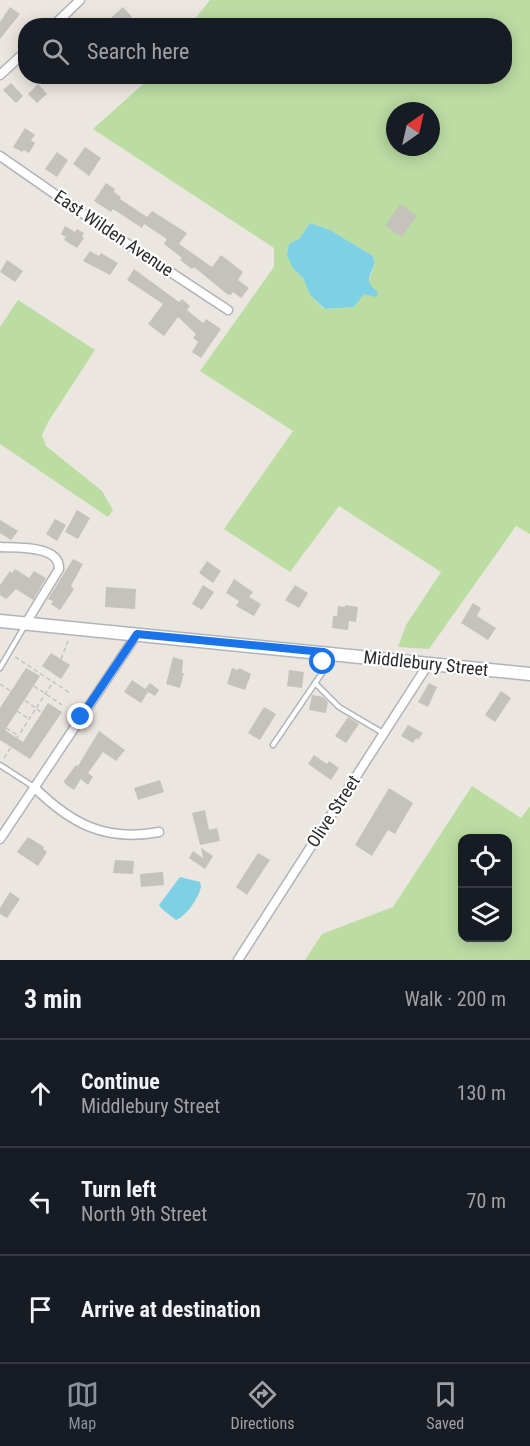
<!DOCTYPE html>
<html lang="en">
<head>
<meta charset="utf-8">
<style>
	:root { --surface:#171b24; --page:#242831; --text:#f1f3f6; --muted:#9ea1a6; --line:#363941; --accent:#8c9099 }
	body { margin:0; font-family:"Roboto Condensed",sans-serif; background:var(--page); color:var(--text) }
	.controls { position:absolute; right:18px; bottom:18px; display:grid; overflow:hidden; border-radius:12px; box-shadow:0 3px 15px #0003 }
	.controls button { width:54px; height:54px; display:grid; place-items:center; padding:0; border:0; border-bottom:2px solid var(--line); background:var(--surface); color:var(--text); font:30px sans-serif }
	.compass { position:absolute; left:386px; top:102px; width:54px; height:54px; border-radius:50%; background:var(--surface); box-shadow:0 3px 15px #0003; rotate:34deg }
	.stop { position:absolute; width:18px; height:18px; margin:-14px; border:4px solid #1a73e8; border-radius:50%; background:#fff }
	.stop.end { background:#1a73e8; border-color:#fff; box-shadow:0 2px 6px #0008 }
	.list { margin:0; padding:0; list-style:none }
	h2 { display:flex; justify-content:space-between; align-items:center; height:78px; margin:0; padding:0 24px; font-size:26px }
	h2 small { font-size:20px; font-weight:400; color:var(--muted) }
	.list li { display:grid; grid-template-columns:39px 1fr auto; gap:18px; align-items:center; box-sizing:border-box; height:108px; padding:0 24px; border-top:2px solid var(--line) }
	.list b { display:block; font-size:22px; white-space:nowrap }
	.list p { margin:0; font-size:20px; white-space:nowrap; color:var(--muted) }
	.list em { font-size:20px; font-style:normal; color:var(--muted) }
	.icon { flex:none; width:33px; height:33px; fill:none; stroke:currentColor; stroke-width:2; stroke-linecap:round; stroke-linejoin:round }
	.map { position:relative; flex:none; width:530px; height:960px; overflow:hidden }
	.search { position:absolute; background:var(--surface); box-shadow:0 3px 15px #0003; left:18px; right:18px; top:18px; height:66px; display:flex; align-items:center; gap:15px; box-sizing:border-box; padding:0 21px; border-radius:24px; color:var(--muted); font-size:22px }
	.sheet { height:402px; background:var(--surface) }
	nav { display:flex; justify-content:space-around; align-items:center; box-sizing:border-box; height:84px; border-top:2px solid var(--line); background:var(--surface); font-size:16px; color:var(--muted) }
	nav a { display:grid; justify-items:center; gap:3px }
	nav .on { color:var(--accent) }
	.map>svg:first-child { display:block }
</style>
</head>
<body>
<div class="map">
<svg width="530" height="960" viewBox="0 0 530 960">
	<rect width="100%" height="100%" fill="#ece6e0"/>
	<g fill="#bbdda2" fill-rule="evenodd">
		<path d="M210,0H530V534L516,526L429,649L398,647L406,625L441,572L339,506L290,572L224,529L293,431L200,371L274,267V248L93,129L151,77L504,76V26L190,25ZM395,111H431V147H395ZM310,223L330,230L373,256C377,269 369,272 369,284L354,307L324,309L310,295L303,278L292,267L289,244L300,238Z"/>
		<path d="M18,300L95,350L48,422L42,435L46,446L102,491L113,510L108,517L0,444V327Z"/>
		<path d="M472,786L521,818L530,806V960H305L322,934L393,907ZM462,838H508V938H462Z"/>
	</g>
	<g fill="#7ed0e4">
		<path d="M310,223L330,230L373,256C377,269 369,270 369,281C369,285 375,289 378,293L376,297L364,294L354,307L325,309L310,295L303,278L292,267L287,255L289,244L300,238Z"/>
		<path d="M180,877L200,882L201,887C198,899 187,915 176,920L162,909L159,905Z"/>
	</g>
	<g fill="#c5c1bb">
		<path d="M10,7L20,14L0,39V22Z"/>
		<path d="M123,7L132,17L122,26H102Z"/>
		<path d="M11,83L23,96L16,103L3,90Z"/>
		<path d="M38,84L47,94L37,103L28,94Z"/>
		<path d="M25,128L35,135L31,140L35,143L29,153L24,150L22,152L13,147Z"/>
		<path d="M85,147L101,158L89,176L73,164Z"/>
		<path d="M57,152L68,160L57,177L45,169Z"/>
		<path d="M106,183L115,189L114,192L121,197L120,199L147,217L152,211L187,233L179,244L212,267L221,255L243,272L238,280L249,288L241,298L233,292L231,295L227,294L194,267L192,269L180,260L182,258L164,244L167,239L144,224L142,228L113,209L111,212L94,201Z"/>
		<path d="M400,204L417,216L402,237L385,226Z"/>
		<path d="M65,226L75,232L77,229L84,233L82,237L84,238L77,248L64,240L66,237L61,234Z"/>
		<path d="M90,251L99,256L101,253L118,263L110,275L83,261Z"/>
		<path d="M7,260L23,271L15,282L0,272Z"/>
		<path d="M134,269L179,302L182,299L190,306L187,310L203,323L206,319L221,329L201,358L192,352L198,342L193,338L196,334L178,317L164,336L148,324L163,304L127,280Z"/>
		<path d="M77,510L90,518L78,539L65,532Z"/>
		<path d="M55,519L66,525L57,541L46,534Z"/>
		<path d="M0,520L18,531L11,540L0,533Z"/>
		<path d="M73,559L83,564L71,586L74,589L60,610L51,604L53,601L48,599Z"/>
		<path d="M207,561L221,571L213,583L199,573Z"/>
		<path d="M15,569L29,578L34,571L46,578L33,600L16,589L6,599L0,595V585L10,571L12,573Z"/>
		<path d="M234,579L253,592L249,597L261,604L254,616L236,606L239,601L226,593Z"/>
		<path d="M203,585L214,592L202,610L192,604Z"/>
		<path d="M295,585L308,593L299,608L285,600Z"/>
		<path d="M106,587L136,589L135,609L105,607Z"/>
		<path d="M473,603L481,608L477,616L496,628L488,640L461,623Z"/>
		<path d="M345,605L358,607L356,622L349,621L348,630L332,628L333,616H337L338,606L345,607Z"/>
		<path d="M51,653L70,665L61,679L42,666Z"/>
		<path d="M173,657L183,660L182,673H184L180,688L166,684Z"/>
		<path d="M26,668L40,676L5,730L23,742L48,703L62,712L30,759L0,740V708Z"/>
		<path d="M232,668L238,670L239,668L251,674L245,690L227,684Z"/>
		<path d="M289,670L304,672L302,688L287,686Z"/>
		<path d="M132,680L145,689L150,683L159,690L155,696L148,692L141,703L124,692Z"/>
		<path d="M429,683L437,687L428,707L418,702Z"/>
		<path d="M501,691L511,698L495,722L485,715Z"/>
		<path d="M312,695L323,697L328,702L326,713L309,710Z"/>
		<path d="M264,707L276,714L260,740L248,733Z"/>
		<path d="M348,717L359,724L346,743L335,736Z"/>
		<path d="M408,725L423,733L418,740L416,738L413,743L401,736Z"/>
		<path d="M99,731L125,750L116,761L103,752L88,773L93,777L88,785L81,779L74,790L65,784L64,781L76,765L78,766Z"/>
		<path d="M314,755L327,764L329,761L339,768L331,780L308,764Z"/>
		<path d="M160,780L164,792L138,800L134,788Z"/>
		<path d="M389,788L413,803L395,834L388,830L372,856L355,845Z"/>
		<path d="M205,810L209,830L217,828L220,841L200,845L192,813Z"/>
		<path d="M28,837L44,847L43,849L47,852L38,866L17,852Z"/>
		<path d="M201,848L213,856L205,869L189,858L193,851L203,858Z"/>
		<path d="M258,853L270,860L247,895L236,887Z"/>
		<path d="M115,860L134,861L133,874L113,873Z"/>
		<path d="M163,872L164,885L141,887L140,874Z"/>
		<path d="M10,892L20,899L7,918L0,914V908Z"/>
	</g>
	<g fill="none" stroke-linecap="round" stroke-linejoin="round">
		<defs>
			<g id="lane">
				<path d="M0,668L24,627"/>
				<path d="M315,683L339,707L383,733"/>
				<path d="M273,745L322,673L323,656"/>
				<path d="M0,765L34,787"/>
			</g>
			<g id="street">
				<path d="M53,26L80,0"/>
				<path d="M0,75L26,51"/>
				<path d="M0,156L111,233L228,310"/>
				<path d="M0,547C17,548 60,545 59,569L26,623"/>
				<path d="M34,787C71,824 106,842 159,832"/>
				<path d="M0,839L137,634"/>
				<path d="M238,960L429,663"/>
			</g>
			<path id="secondary" d="M0,621L530,674"/>
		</defs>
		<use href="#lane" stroke="#b0b3bb" stroke-width="7"/>
		<use href="#street" stroke="#b0b3bb" stroke-width="11"/>
		<use href="#secondary" stroke="#b0b3bb" stroke-width="15"/>
		<g stroke="#c4c4c4" stroke-width="1.5" stroke-dasharray="4.5 3" stroke-linecap="butt">
			<path d="M15,657L70,693"/>
			<path d="M61,659L68,641"/>
			<path d="M0,684L36,708"/>
			<path d="M34,686L62,705"/>
			<path d="M37,709L42,713"/>
			<path d="M17,711L29,719"/>
			<path d="M0,724L17,735"/>
			<path d="M4,758L53,682"/>
		</g>
		<use href="#lane" stroke="#fff" stroke-width="4"/>
		<use href="#street" stroke="#fff" stroke-width="8"/>
		<use href="#secondary" stroke="#fff" stroke-width="12"/>
	</g>
	<g fill="none" stroke-linecap="round" stroke-linejoin="round">
		<path stroke="#1a73e8" stroke-width="8" d="M81,717L137,634L323,652V662"/>
	</g>
	<g text-anchor="middle" dominant-baseline="central" stroke-width="4.5" stroke-linejoin="round" paint-order="stroke">
		<g font-size="18" fill="#2c2c2c" stroke="#fff">
			<text transform="translate(114 233) rotate(34)">East Wilden Avenue</text>
			<text transform="translate(426 663) rotate(6)">Middlebury Street</text>
			<text transform="translate(333 811) rotate(-57)">Olive Street</text>
		</g>
	</g>
</svg>
<div class="controls">
<button><svg class="icon" aria-label="locate" viewBox="0 0 24 24"><circle cx="12" cy="12" r="6"/><path d="M12 2v4M12 18v4M2 12h4M18 12h4"/></svg></button>
<button><svg class="icon" aria-label="layers" viewBox="0 0 24 24"><path d="M12 4l9 5-9 5-9-5zM3 14l9 5 9-5"/></svg></button>
</div>
<svg class="compass" viewBox="-18 -18 36 36"><path d="M0-13l5 13h-10z" fill="#e53935"/><path d="M0 13l5-13h-10z" fill="#9ea1a6"/></svg>
<div class="stop" style="left:323px;top:662px"></div>
<div class="stop end" style="left:81px;top:717px"></div>
<div class="search"><svg class="icon" aria-label="search" viewBox="0 0 24 24"><circle cx="10" cy="10" r="6"/><path d="M15 15l6 6"/></svg>Search here</div>
</div>
<section class="sheet">
<h2>3 min<small>Walk · 200 m</small></h2>
<ul class="list">
<li><svg class="icon" aria-label="ahead" viewBox="0 0 24 24"><path d="M12 20V5M6 11l6-6 6 6"/></svg><div><b>Continue</b><p>Middlebury Street</p></div><em>130 m</em></li>
<li><svg class="icon" aria-label="left" viewBox="0 0 24 24"><path d="M17 20v-9H6M10 6l-5 5 5 5"/></svg><div><b>Turn left</b><p>North 9th Street</p></div><em>70 m</em></li>
<li><svg class="icon" aria-label="arrive" viewBox="0 0 24 24"><path d="M6 21V4h12l-3 4 3 4H6"/></svg><div><b>Arrive at destination</b></div></li>
</ul>
</section>
<nav>
<a class="on"><svg class="icon" aria-label="map" viewBox="0 0 24 24"><path d="M3 6l6-2 6 2 6-2v14l-6 2-6-2-6 2zM9 4v14M15 6v14"/></svg>Map</a>
<a><svg class="icon" aria-label="directions" viewBox="0 0 24 24"><path d="M12 3l9 9-9 9-9-9zM9 14v-3h6M13 9l2 2-2 2"/></svg>Directions</a>
<a><svg class="icon" aria-label="saved" viewBox="0 0 24 24"><path d="M7 4h10v16l-5-4-5 4z"/></svg>Saved</a>
</nav>
</body>
</html>
